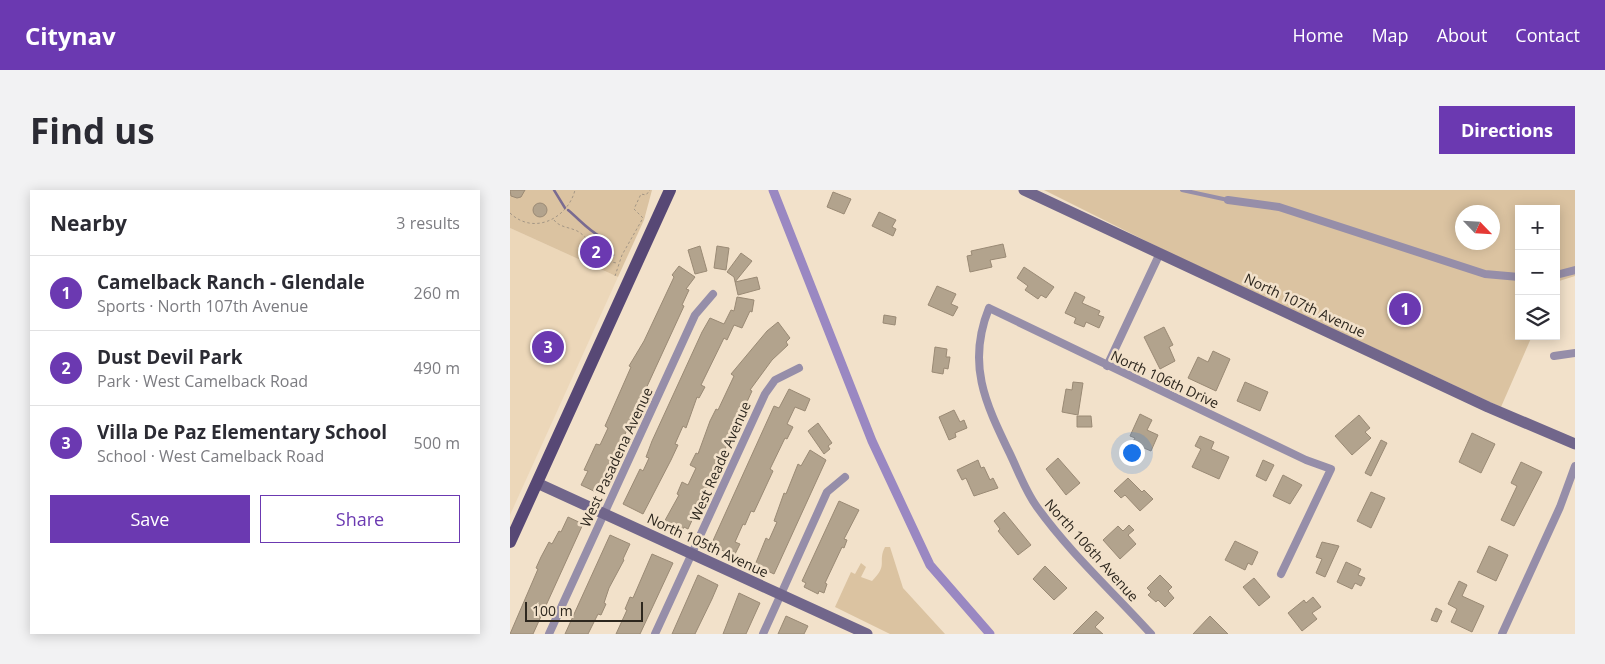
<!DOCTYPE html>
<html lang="en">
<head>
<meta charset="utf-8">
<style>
	:root { --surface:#fff; --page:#f2f2f3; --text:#2b2b33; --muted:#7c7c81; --line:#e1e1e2; --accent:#6b39b1 }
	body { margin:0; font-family:"Open Sans",sans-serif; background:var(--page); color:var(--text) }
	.controls { position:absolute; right:15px; top:15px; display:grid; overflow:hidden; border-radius:0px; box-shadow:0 2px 12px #0003 }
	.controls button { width:45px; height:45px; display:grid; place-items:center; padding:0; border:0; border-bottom:1px solid var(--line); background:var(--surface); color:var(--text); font:25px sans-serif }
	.compass { position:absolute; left:945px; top:15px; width:45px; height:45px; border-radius:50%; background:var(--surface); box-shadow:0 2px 12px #0003; rotate:115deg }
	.scale { position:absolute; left:15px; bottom:12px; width:118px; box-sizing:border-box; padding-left:5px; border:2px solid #2d271e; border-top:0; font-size:14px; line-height:18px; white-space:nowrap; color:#2d271e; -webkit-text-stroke:4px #f2e1ca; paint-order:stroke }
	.you { position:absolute; left:621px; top:262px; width:18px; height:18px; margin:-12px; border:4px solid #fff; border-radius:50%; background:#1a73e8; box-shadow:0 0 0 8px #1a73e833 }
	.badge { display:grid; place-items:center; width:32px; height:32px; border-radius:50%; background:var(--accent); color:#fff; font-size:16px; font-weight:700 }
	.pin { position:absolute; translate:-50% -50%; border:2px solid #fff; box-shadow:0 1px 5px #0006 }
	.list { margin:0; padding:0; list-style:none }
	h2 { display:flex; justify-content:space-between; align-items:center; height:65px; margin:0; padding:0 20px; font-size:21px }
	h2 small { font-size:16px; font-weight:400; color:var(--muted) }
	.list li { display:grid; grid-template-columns:32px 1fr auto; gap:15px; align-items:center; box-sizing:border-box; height:75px; padding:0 20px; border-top:1px solid var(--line) }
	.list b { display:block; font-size:19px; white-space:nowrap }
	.list p { margin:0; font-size:16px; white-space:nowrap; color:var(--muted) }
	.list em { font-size:16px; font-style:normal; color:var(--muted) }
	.actions { display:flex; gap:10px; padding:15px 20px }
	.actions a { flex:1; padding:11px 0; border:1px solid var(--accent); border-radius:0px; text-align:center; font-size:18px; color:var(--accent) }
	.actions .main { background:var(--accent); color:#fff }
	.icon { flex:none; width:28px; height:28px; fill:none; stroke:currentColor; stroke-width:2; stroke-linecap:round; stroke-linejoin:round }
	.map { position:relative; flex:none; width:1065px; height:444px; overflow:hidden; border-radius:0px }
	header { display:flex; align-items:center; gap:30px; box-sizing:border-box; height:70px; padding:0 25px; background:var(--accent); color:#fff }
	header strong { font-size:24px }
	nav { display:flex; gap:28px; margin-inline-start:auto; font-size:18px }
	.intro { display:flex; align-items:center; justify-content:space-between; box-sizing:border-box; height:120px; padding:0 30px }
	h1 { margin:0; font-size:35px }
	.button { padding:12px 22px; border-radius:0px; background:var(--accent); color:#fff; font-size:18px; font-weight:700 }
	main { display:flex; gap:30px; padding:0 30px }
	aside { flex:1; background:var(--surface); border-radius:0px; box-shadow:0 2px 12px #0003 }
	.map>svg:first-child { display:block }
</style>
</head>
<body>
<header>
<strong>Citynav</strong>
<nav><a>Home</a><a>Map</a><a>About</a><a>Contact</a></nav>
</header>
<div class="intro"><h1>Find us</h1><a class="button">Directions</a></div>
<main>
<aside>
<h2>Nearby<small>3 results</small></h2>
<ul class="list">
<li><span class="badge">1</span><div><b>Camelback Ranch - Glendale</b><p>Sports · North 107th Avenue</p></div><em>260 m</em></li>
<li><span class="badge">2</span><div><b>Dust Devil Park</b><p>Park · West Camelback Road</p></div><em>490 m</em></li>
<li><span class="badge">3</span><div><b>Villa De Paz Elementary School</b><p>School · West Camelback Road</p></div><em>500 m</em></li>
</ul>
<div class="actions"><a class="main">Save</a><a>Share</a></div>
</aside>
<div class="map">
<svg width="1065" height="444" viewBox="0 0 1065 444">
	<rect width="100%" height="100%" fill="#f2e1ca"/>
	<path fill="#ecd7b9" d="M0,38L108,87L0,325Z"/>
	<g fill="#dbc3a1" fill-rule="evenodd">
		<path d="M0,0H142L134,30L108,87L0,38Z"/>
		<path d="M534,0H1065V86L1046,92V19H1009V146H1022L991,217L656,61ZM952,22H982V52H952Z"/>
		<path d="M375,357H380L393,398L435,444H380L325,417L341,382L345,384L351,373L356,377L351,387L362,391C379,374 367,373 375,357Z"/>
	</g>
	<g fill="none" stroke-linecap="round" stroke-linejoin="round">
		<g stroke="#796b91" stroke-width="2.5">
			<path d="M44,0L55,18"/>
			<path d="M58,20C70,30 78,40 91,47L95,57L103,65"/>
		</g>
		<path stroke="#9a88c2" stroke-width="9" d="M263,0L362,251L420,375L480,444"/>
	</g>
	<g fill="#b2a38d" stroke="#9a8a75">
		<path d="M0,0H15L11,7L7,8L1,6Z"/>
		<path d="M323,2L341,9L334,24L317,17Z"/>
		<circle cx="30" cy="20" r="7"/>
		<path d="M369,22L386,30L382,37L386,39L383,46L362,36Z"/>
		<path d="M493,54L496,67L480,70L482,77L460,82L457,66L462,65L461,61Z"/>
		<path d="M190,56L197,81L185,84L178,60Z"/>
		<path d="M207,56L219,58L216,80L204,78Z"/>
		<path d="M231,63L242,71L225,92L247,87L250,99L228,105L224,87L217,82Z"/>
		<path d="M169,76L185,87L176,99L179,100L172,115L174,116L88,303L71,295L78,281L74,280L86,254L90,255L98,238L95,236L121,177L119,176L134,151L164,87L162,85Z"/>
		<path d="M514,77L544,97L536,108L531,105L528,109L515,100L518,96L507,88Z"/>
		<path d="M427,96L446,104L441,114L448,117L443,126L418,115Z"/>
		<path d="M565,102L575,107L572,113L590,121L588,125L594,127L589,138L576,132L574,137L564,133L566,128L555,123Z"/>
		<path d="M227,107L244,110L242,122L240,121L232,138L224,135L217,150L214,148L191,195L195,197L189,208L187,207L176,238L173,236L165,254L168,255L161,270L133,324L113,314L130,279L133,281L139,268L136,267L142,251L192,142L200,128L214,134L221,120L224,121Z"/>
		<path d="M374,125L386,127L385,135L373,133Z"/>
		<path d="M268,132L280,148L276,152L278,155L262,170L240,200L242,201L178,339L174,337L171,342L153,334L169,305L167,304L172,292L178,295L186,278L180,275L186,263L188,264L200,231L206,219L208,220L224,186L221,184L257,141Z"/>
		<path d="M654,137L663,155L659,157L665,171L650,179L634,147Z"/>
		<path d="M425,157L437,159L436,167H440L438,179L434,178L433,184L422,182Z"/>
		<path d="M703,161L720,169L706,201L678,188L688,167L698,172Z"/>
		<path d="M563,192L573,193L568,225L552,222L556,199L562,200Z"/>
		<path d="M735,192L758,202L750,221L727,211Z"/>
		<path d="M279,199L300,209L295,221L285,217L277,234L283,237L277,249L275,248L260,279L263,281L244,322L241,321L235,335L233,334L225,352L230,354L224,366L201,355L264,216L269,218Z"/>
		<path d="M444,220L450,232L454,230L457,238L445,243L446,247L439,250L429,227Z"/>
		<path d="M630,224L642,230L637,240L648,245L641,261L622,253L625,248L620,246Z"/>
		<path d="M849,225L860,238L855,242L861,248L842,265L825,246Z"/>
		<path d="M567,226H581L582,237H567Z"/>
		<path d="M308,233L322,253L318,256L320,259L314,264L298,241Z"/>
		<path d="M962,243L985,254L971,283L949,272Z"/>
		<path d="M690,246L704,252L701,259L719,267L709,289L682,277L691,259L685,256Z"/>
		<path d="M871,250L877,253L861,286L855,283Z"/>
		<path d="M300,260L316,270L264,384L245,375L256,348L259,350L267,332L264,331L274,303L276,304L288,274L291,276Z"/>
		<path d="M548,268L570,293L556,305L536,279Z"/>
		<path d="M468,270L471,278L474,277L480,290L483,288L488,298L464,306L456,288L452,290L447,280Z"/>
		<path d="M753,270L764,275L756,291L746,286Z"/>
		<path d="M1011,272L1032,282L1004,336L991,330L1007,296L1001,293Z"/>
		<path d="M773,285L792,295L780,314L763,306Z"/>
		<path d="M618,288L632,302L634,300L643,309L630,321L615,305L611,308L604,301Z"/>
		<path d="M861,302L875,308L861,338L847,331Z"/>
		<path d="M329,311L349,320L334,349L337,350L334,358L332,357L315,393L317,394L314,403L309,401L308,404L294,397L296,393L292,391Z"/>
		<path d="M494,322L521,355L508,365L488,341L490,339L484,331Z"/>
		<path d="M58,327L73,334L23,444H0L28,379L26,378L31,367L39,352L42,354L49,341L51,342Z"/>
		<path d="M619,335L624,340L618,345L626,354L610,369L593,350L608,336L613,341Z"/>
		<path d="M100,345L120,354L113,369L114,370L99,398L94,413L96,414L91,425L88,424L78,444H55Z"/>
		<path d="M725,351L748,362L742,375L738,373L735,380L715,370Z"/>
		<path d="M812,352L829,356L815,387L806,383L812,369L806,367Z"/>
		<path d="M979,356L998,365L986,391L967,382Z"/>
		<path d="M142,364L163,373L130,444H106L117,420L115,419L120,407L123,408Z"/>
		<path d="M836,372L851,379L848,385L855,388L851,396L845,393L842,399L827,392Z"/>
		<path d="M535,376L557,398L544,410L523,389Z"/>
		<path d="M188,385L208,395L202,409L185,444H162Z"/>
		<path d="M650,385L662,397L658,401L664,408L655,417L648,410L646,412L638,405L641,402L637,398Z"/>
		<path d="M744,388L760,407L749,416L733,397Z"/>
		<path d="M949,391L957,395L952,406L974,416L962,442L941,432L947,419L938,414Z"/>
		<path d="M229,403L250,413L236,444H213Z"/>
		<path d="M803,407L811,417L802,423L807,429L792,441L778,423L794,410L796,413Z"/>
		<path d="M926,418L932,421L927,432L921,430Z"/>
		<path d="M586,421L594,428L585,437L593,444H563Z"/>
		<path d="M276,426L298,436L294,444H268Z"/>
		<path d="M700,426L718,444H683Z"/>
	</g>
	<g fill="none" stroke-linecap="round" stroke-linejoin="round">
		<g stroke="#a39685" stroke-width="1" stroke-dasharray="2.5 2.5" stroke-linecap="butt">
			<path d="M0,23C24,46 58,28 65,0"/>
			<path d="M44,30C50,38 61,37 69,42C85,53 87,72 108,73"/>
			<path d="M105,86L112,65L133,28L124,19L131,4L136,5L140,0"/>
		</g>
		<path stroke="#968ea9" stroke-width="4" d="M672,0L718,10"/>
		<g stroke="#968ea9" stroke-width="8">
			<path d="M718,10L769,17L975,84L1009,87"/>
			<path d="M1046,85L1065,80"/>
			<path d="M1044,166L1065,163"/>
			<path d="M597,176L650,63"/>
			<path d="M39,444L185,125L203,104"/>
			<path d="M145,444L255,204L265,190L289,178"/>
			<path d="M253,444L317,302L335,287"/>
			<path d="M641,444C603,402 560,363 527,317C516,302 509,283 501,266C476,214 456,175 479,118L796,270L821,279L771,384"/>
			<path d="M992,444L1050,317L1065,276"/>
		</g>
		<g stroke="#71668b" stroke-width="11">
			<path d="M514,0L978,217L1065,254"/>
			<path d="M27,293L357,444"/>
		</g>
		<path stroke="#574875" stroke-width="12" d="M0,352L160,0"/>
	</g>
	<g text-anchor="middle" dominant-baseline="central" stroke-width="5" stroke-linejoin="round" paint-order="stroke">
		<g font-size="14" fill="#2d271e" stroke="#f2e1ca">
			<text transform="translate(795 115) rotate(25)">North 107th Avenue</text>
			<text transform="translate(655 189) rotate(25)">North 106th Drive</text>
			<text transform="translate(106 267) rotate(-65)">West Pasadena Avenue</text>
			<text transform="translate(210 271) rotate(-66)">West Reade Avenue</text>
			<text transform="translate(198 355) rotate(25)">North 105th Avenue</text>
			<text transform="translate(582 360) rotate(48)">North 106th Avenue</text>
		</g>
	</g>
</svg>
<div class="controls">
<button>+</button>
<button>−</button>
<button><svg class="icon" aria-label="layers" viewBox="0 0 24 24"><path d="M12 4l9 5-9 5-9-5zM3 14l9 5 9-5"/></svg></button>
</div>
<svg class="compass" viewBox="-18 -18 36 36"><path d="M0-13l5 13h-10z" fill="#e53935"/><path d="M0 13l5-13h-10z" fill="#7c7c81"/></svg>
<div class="scale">100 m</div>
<div class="you"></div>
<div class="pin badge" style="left:895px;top:119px">1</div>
<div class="pin badge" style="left:86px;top:62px">2</div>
<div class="pin badge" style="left:38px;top:157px">3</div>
</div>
</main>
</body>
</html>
